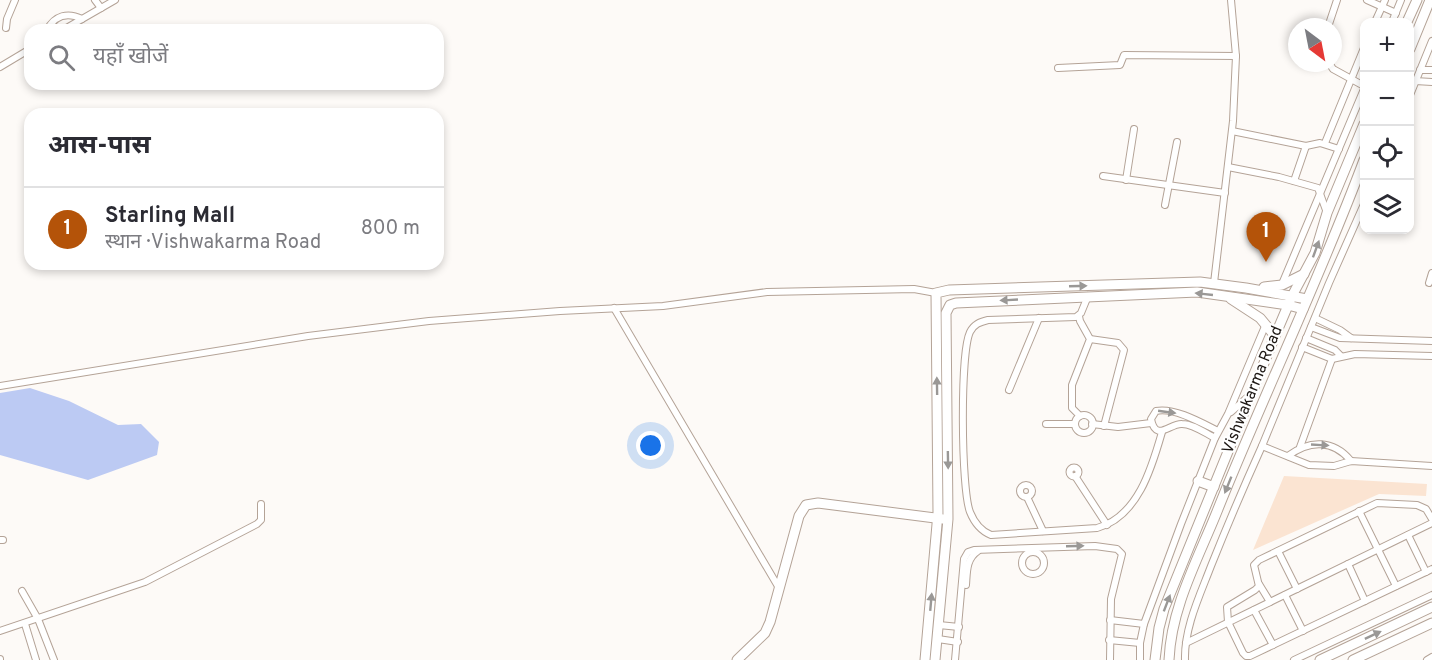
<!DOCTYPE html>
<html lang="hi">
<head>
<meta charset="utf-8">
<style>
	:root { --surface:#fff; --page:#f7f7f7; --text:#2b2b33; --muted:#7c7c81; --line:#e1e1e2; --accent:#b45309 }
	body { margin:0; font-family:Overpass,"Noto Sans Devanagari",sans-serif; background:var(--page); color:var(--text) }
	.controls { position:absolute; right:18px; top:18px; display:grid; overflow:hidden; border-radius:12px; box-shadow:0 3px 9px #0003 }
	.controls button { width:54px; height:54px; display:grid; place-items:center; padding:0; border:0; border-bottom:2px solid var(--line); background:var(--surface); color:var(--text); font:30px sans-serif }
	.compass { position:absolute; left:1288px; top:18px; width:54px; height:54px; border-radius:50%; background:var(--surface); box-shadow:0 3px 9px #0003; rotate:148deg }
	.you { position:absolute; left:651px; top:446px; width:21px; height:21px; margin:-15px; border:4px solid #fff; border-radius:50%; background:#1a73e8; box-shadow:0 0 0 9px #1a73e833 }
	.badge { display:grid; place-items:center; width:39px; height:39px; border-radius:50%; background:var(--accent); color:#fff; font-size:20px; font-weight:700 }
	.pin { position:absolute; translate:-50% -50px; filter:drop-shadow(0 2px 3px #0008) }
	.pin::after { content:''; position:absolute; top:32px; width:21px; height:18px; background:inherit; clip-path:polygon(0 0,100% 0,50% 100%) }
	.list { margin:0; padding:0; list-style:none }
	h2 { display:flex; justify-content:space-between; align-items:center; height:78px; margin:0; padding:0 24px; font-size:26px }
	h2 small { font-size:20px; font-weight:400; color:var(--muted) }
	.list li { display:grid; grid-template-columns:39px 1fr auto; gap:18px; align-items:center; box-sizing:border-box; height:84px; padding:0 24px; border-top:2px solid var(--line) }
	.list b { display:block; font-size:22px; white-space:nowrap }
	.list p { margin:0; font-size:20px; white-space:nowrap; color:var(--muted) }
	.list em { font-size:20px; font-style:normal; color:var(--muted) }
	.icon { flex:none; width:33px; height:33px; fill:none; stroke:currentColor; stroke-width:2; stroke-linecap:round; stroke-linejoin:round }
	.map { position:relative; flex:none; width:1432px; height:660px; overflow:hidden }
	.search { position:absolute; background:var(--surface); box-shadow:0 3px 9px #0003; left:24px; top:24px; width:420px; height:66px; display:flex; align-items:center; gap:15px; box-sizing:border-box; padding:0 21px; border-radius:18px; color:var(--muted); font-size:22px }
	.panel { position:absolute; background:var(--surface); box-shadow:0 3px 9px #0003; left:24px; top:108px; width:420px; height:162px; border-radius:18px }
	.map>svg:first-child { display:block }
</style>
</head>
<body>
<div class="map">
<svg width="1432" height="660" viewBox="0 0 1432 660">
	<rect width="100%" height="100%" fill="#fdfaf7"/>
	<path fill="#fbe4d2" d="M1284,476L1427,484L1426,496L1379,494L1253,550Z"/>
	<path fill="#bccaf3" d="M30,388L69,401L118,425L141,424L159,442L157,455L88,480L0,455V393Z"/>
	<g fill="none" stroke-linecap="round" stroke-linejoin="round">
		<defs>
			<g id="street">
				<path d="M95,0L101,8"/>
				<path d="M1367,0L1396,13"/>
				<path d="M1375,22L1385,0"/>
				<path d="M1392,22L1401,0"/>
				<path d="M1328,27L1337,0"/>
				<path d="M6,28L7,19L15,0"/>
				<path d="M47,30C55,15 68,12 82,19"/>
				<path d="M63,30L115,0"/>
				<path d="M1329,63L1333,69L1364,86"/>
				<path d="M0,67L30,49"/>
				<path d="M1058,68L1120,65L1124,55L1236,56"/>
				<path d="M1420,70H1432"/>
				<path d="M1415,81L1432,82"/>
				<path d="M1410,95L1432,41"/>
				<path d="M1232,131L1306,146L1320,143L1339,149"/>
				<path d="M1325,143L1364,48"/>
				<path d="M1228,167L1279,177L1318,188L1327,213"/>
				<path d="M1103,176L1225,193"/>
				<path d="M1126,180L1134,129"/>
				<path d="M1294,181L1306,146"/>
				<path d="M1364,204L1329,283L1262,446L1309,465L1334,466L1351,461L1432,466"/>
				<path d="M1165,205L1177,142"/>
				<path d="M1214,283L1233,121L1236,56L1231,0"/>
				<path d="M1429,283L1432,273"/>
				<path d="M1282,284L1364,89"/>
				<path d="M1088,296L1081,313L1076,317L988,320C980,322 974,324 970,332C960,353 961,489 970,512C974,522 981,531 991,535L1097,528C1138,517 1152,467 1162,432"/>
				<path d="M614,308L779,588"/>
				<path d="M1079,316L1080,321L1090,339L1072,385V408L1080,416"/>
				<path d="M1315,318L1340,330L1351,338"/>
				<path d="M1311,327L1340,338L1432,341"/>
				<path d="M1306,338L1335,350L1341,356"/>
				<path d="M1090,339L1118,343L1124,350L1104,426"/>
				<path d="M1302,347L1332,359L1355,354L1432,356"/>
				<path d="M0,386L308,336L429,321L560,311L663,306L767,292L914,289L936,293"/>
				<path d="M1009,390L1039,318"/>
				<path d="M1231,412L1250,395"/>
				<circle cx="1084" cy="424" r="9"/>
				<path d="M1046,424H1075"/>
				<path d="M1092,424L1118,427L1151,423"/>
				<path d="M1215,438C1205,433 1193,424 1182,424C1170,423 1156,443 1151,419L1156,411C1174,407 1202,423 1218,431"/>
				<path d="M1300,447L1332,359"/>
				<path d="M1288,456C1309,440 1333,439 1351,461"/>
				<circle cx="1074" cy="472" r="4.5"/>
				<path d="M1075,476L1107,525"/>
				<circle cx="1026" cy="491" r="6"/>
				<path d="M1027,497L1043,531"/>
				<path d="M1359,511L1396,586"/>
				<path d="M1432,519L1426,509L1417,505L1377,503L1259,560L1254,565L1259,586L1255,590L1227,607L1228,622L1243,653L1246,656H1250L1432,569"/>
				<path d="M1408,535L1426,572"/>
				<path d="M0,540H3"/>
				<path d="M1278,551L1297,589"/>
				<circle cx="1033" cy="563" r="11"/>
				<path d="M1348,564L1365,601"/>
				<path d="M1259,584L1270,602"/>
				<path d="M966,585C967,572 966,559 978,551"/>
				<path d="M22,591L38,619L54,660"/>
				<path d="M1285,595L1303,631"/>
				<path d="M1254,610L1273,645"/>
				<path d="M1110,620L1144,624"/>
				<path d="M25,624L36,660"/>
				<path d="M939,625L959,627"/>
				<path d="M0,631L145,582L257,524L261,520V504"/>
				<path d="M938,639L958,642"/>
				<path d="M1109,640L1140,643"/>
				<path d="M1186,643L1432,523"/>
				<path d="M0,659V660"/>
				<path d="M955,660L964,559L968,552L974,550L1095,546L1117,549L1122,554L1111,599L1110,660"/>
				<path d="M1140,660V643L1144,624L1181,524L1215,438L1228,414L1266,324"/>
				<path d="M1185,660C1184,628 1200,595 1211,566C1227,526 1244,486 1262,446"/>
				<path d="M1294,660L1432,595"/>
				<path d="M1427,660L1432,657"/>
			</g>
			<g id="secondary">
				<path d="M1407,22L1417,0"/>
				<path d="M1410,49L1430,0"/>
				<path d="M1264,287L1282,285L1304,274"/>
				<path d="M1231,299L1260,318L1275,336"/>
				<path d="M1198,481L1214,487"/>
				<path d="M737,660L765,633L770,622L799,516L806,505L818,503L943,519"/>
				<path d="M925,660L938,513L936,293L949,290L1200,282L1246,288L1307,299"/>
				<path d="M935,660L948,519L946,313L950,305L956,303L1197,292L1288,305L1303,309"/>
				<path d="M1155,660L1159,628L1164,609L1275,336L1292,296L1315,253L1327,213L1364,124"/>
				<path d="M1169,660C1171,607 1199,557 1218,509C1265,392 1320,278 1364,160"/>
				<path d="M1320,660L1432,607"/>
				<path d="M1353,660L1432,623"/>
			</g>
		</defs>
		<use href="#street" stroke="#b4a397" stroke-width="8"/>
		<use href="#secondary" stroke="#b4a397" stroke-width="11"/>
		<use href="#street" stroke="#fff" stroke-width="6"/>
		<use href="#secondary" stroke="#fff" stroke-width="9"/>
	</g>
	<defs><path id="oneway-solid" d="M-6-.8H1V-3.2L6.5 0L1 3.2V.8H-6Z" transform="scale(1.5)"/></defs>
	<g fill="#9a9896">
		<use href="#oneway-solid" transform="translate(1316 249) rotate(-70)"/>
		<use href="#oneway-solid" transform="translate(1078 286) rotate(-2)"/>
		<use href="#oneway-solid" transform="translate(1204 294) rotate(-174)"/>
		<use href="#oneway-solid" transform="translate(1009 300) rotate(177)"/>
		<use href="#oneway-solid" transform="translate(937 386) rotate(-91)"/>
		<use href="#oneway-solid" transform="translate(1167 412) rotate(8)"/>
		<use href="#oneway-solid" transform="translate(1320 445) rotate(3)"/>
		<use href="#oneway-solid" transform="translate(948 460) rotate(89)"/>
		<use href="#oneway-solid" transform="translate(1228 485) rotate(112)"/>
		<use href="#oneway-solid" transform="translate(1075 546) rotate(-2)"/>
		<use href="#oneway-solid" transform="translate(931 602) rotate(-85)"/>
		<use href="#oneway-solid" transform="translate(1167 603) rotate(-69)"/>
		<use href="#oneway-solid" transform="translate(1373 635) rotate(-25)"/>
	</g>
	<g text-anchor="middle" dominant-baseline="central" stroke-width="4.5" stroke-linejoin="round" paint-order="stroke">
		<g font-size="16" fill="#1f1915" stroke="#fff">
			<text transform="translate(1253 390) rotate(-68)">Vishwakarma Road</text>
		</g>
	</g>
</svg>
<div class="controls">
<button>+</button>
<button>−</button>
<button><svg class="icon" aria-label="locate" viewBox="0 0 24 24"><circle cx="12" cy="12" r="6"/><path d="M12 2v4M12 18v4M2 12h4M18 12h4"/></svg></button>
<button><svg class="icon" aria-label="layers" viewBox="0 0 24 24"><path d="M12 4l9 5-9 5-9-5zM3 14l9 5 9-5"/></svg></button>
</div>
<svg class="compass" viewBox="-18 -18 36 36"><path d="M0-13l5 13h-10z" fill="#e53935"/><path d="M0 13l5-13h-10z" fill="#7c7c81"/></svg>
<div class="you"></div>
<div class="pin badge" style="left:1266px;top:262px">1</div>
<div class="search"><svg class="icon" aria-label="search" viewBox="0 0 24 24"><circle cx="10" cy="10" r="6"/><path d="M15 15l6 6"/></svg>यहाँ खोजें</div>
<section class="panel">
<h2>आस-पास<small></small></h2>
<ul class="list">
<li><span class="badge">1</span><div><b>Starling Mall</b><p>स्थान · Vishwakarma Road</p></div><em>800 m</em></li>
</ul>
</section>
</div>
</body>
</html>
